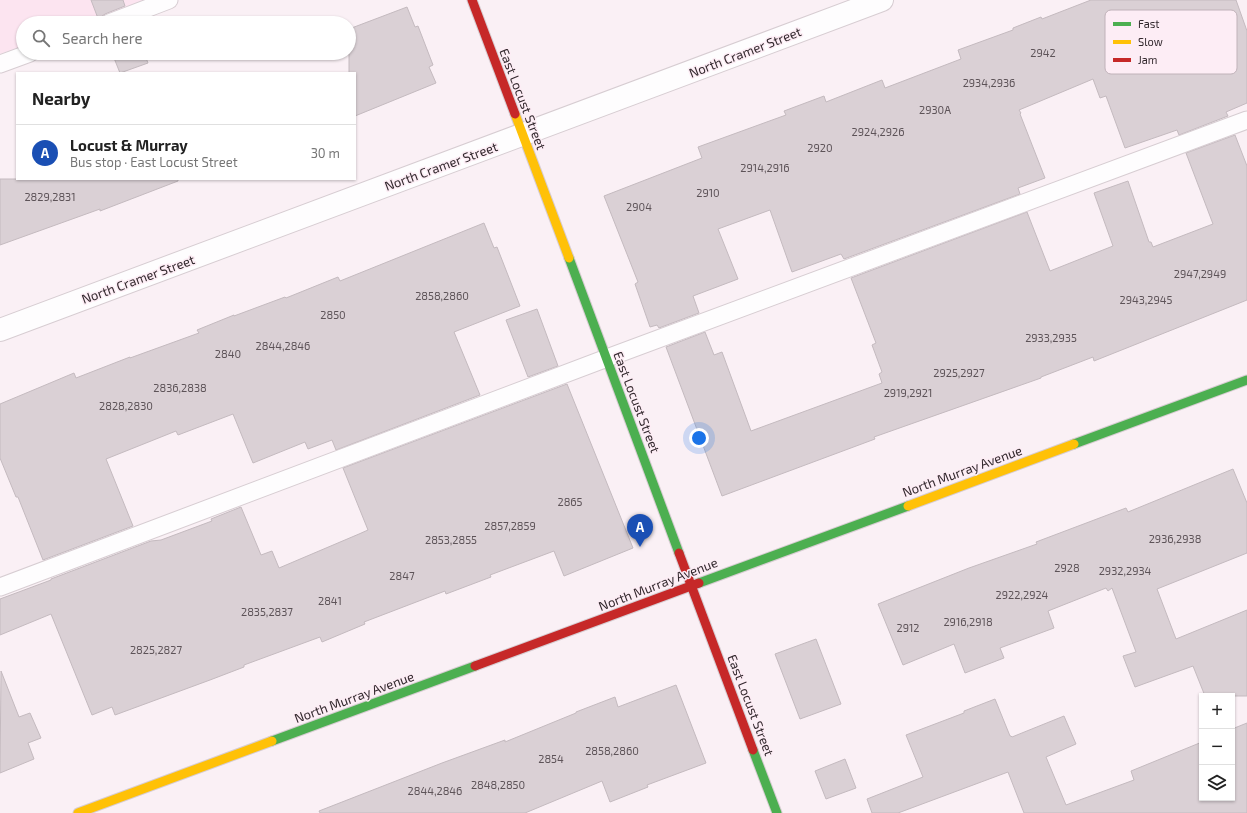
<!DOCTYPE html>
<html lang="en">
<head>
<meta charset="utf-8">
<style>
	:root { --surface:#fff; --page:#f2f2f2; --text:#222; --muted:#767676; --line:#e0e0e0; --accent:#1a73e8 }
	body { margin:0; font-family:"Exo 2",sans-serif; background:var(--page); color:var(--text) }
	.controls { position:absolute; right:12px; bottom:12px; display:grid; overflow:hidden; border-radius:0px; box-shadow:0 1px 3px #0004 }
	.controls button { width:36px; height:36px; display:grid; place-items:center; padding:0; border:0; border-bottom:1px solid var(--line); background:var(--surface); color:var(--text); font:20px sans-serif }
	.you { position:absolute; left:699px; top:438px; width:14px; height:14px; margin:-10px; border:3px solid #fff; border-radius:50%; background:#1a73e8; box-shadow:0 0 0 6px #1a73e833 }
	.badge { display:grid; place-items:center; width:26px; height:26px; border-radius:50%; background:var(--accent); color:#fff; font-size:13px; font-weight:700 }
	.pin { position:absolute; translate:-50% -33px; filter:drop-shadow(0 1px 2px #0008) }
	.pin::after { content:''; position:absolute; top:21px; width:14px; height:12px; background:inherit; clip-path:polygon(0 0,100% 0,50% 100%) }
	.list { margin:0; padding:0; list-style:none }
	h2 { display:flex; justify-content:space-between; align-items:center; height:52px; margin:0; padding:0 16px; font-size:17px }
	h2 small { font-size:13px; font-weight:400; color:var(--muted) }
	.list li { display:grid; grid-template-columns:26px 1fr auto; gap:12px; align-items:center; box-sizing:border-box; height:56px; padding:0 16px; border-top:1px solid var(--line) }
	.list b { display:block; font-size:15px; white-space:nowrap }
	.list p { margin:0; font-size:13px; white-space:nowrap; color:var(--muted) }
	.list em { font-size:13px; font-style:normal; color:var(--muted) }
	.icon { flex:none; width:22px; height:22px; fill:none; stroke:currentColor; stroke-width:2; stroke-linecap:round; stroke-linejoin:round }
	.map { position:relative; flex:none; width:1247px; height:813px; overflow:hidden }
	.search { position:absolute; background:var(--surface); box-shadow:0 1px 3px #0004; left:16px; top:16px; width:340px; height:44px; display:flex; align-items:center; gap:10px; box-sizing:border-box; padding:0 14px; border-radius:22px; color:var(--muted); font-size:15px }
	.panel { position:absolute; background:var(--surface); box-shadow:0 1px 3px #0004; left:16px; top:72px; width:340px; height:108px; border-radius:0px }
	.map>svg:first-child { display:block }
</style>
</head>
<body>
<div class="map">
<svg width="1247" height="813" viewBox="0 0 1247 813">
	<rect width="100%" height="100%" fill="#faf0f5"/>
	<path fill="#fce4f0" d="M0,0H145L83,23H23V46L0,54Z"/>
	<g fill="#dad0d5" stroke="#c4babf">
		<path d="M91,0H123L125,6L105,14L101,17L99,21Z"/>
		<path d="M1091,0H1236L1247,31V103L1226,112L1228,116L1179,135L1177,130L1125,148L1106,96L1100,98L1093,79L1019,110L1021,113L1020,114L1045,178L1018,188L1020,194L844,259L841,254L792,272L770,210L718,229L738,279L693,296L699,313L659,328L657,325L650,327L635,284L638,282L604,196L702,158L698,147L786,115L784,111L824,96L826,102L882,80L885,88L961,59L958,50L1013,30V28L1041,17L1042,19Z"/>
		<path d="M407,7L415,27L418,26L433,65L429,67L436,83L355,116V73H349V29Z"/>
		<path d="M112,53H144L148,63L120,73Z"/>
		<path d="M1235,135L1247,166V300L1094,361L1093,357L1041,377V378L874,437L875,439L722,496L666,347L705,332L714,355L722,352L751,431L882,383L879,374L882,372L872,345L876,343L851,278L1027,212L1050,271L1113,246L1094,193L1128,181L1149,242H1151L1153,247L1213,224L1186,153Z"/>
		<path d="M0,179H178V181L100,211V209L0,245Z"/>
		<path d="M484,223L494,248L497,247L520,306L454,332L480,395L336,450L332,440L308,449L305,442L253,463L233,414L178,435L176,431L106,459L133,526L43,560L18,497H16L0,458V404L74,373L76,378L130,357V358L199,333L197,330L234,315V316L285,297L286,298L338,277L340,281Z"/>
		<path d="M537,309L558,366L528,377L506,320Z"/>
		<path d="M567,384L633,548L564,576L554,551L490,575L491,577L446,594L445,591L364,622L365,624L322,642L320,637L244,665V667L210,680L115,715L112,707L92,715L51,614L0,635V599L51,580V579L151,541L161,540L212,521L211,519L241,507L261,555L272,551L279,568L359,534L368,530L343,468Z"/>
		<path d="M1233,469L1247,503V553L1157,589L1176,639L1247,610V696H1205L1193,666L1135,687L1123,656L1136,652L1112,588L1108,591L1106,588L1048,611L1054,628L1000,648L1004,658L965,673L954,644L903,665L878,604L969,568L1037,544L1036,542L1126,508L1128,512Z"/>
		<path d="M816,639L841,704L800,719L775,654Z"/>
		<path d="M1,671L19,717L30,713L41,738L28,743L34,759L0,773Z"/>
		<path d="M676,685L706,763L647,785L648,787L610,802L602,781L525,813H320L319,811L442,763L505,740V742L576,713V712L615,697L618,707Z"/>
		<path d="M995,699L1010,736H1011L1012,737L1064,716L1076,744L1046,757L1066,805L1134,780L1131,771L1202,742V798H1232V729L1247,723V813H1024L1008,772L898,813H872L867,799L923,777L906,735L964,713V711Z"/>
		<path d="M845,759L856,788L826,799L815,771Z"/>
	</g>
	<g fill="none" stroke-linecap="round" stroke-linejoin="round">
		<defs>
			<g id="lane">
				<path d="M109,23L169,0"/>
				<path d="M0,64L30,53"/>
				<path d="M0,587L607,358L1247,120"/>
			</g>
			<path id="street" d="M0,330L882,0"/>
			<g id="fast">
				<path d="M569,258L679,553"/>
				<path d="M1074,444L1247,380"/>
				<path d="M699,583L908,506"/>
				<path d="M272,741L475,666"/>
				<path d="M753,750L777,813"/>
			</g>
			<g id="slow">
				<path d="M515,114L569,258"/>
				<path d="M908,506L1074,444"/>
				<path d="M78,813L272,741"/>
			</g>
			<g id="jam">
				<path d="M472,0L515,114"/>
				<path d="M679,553L753,750"/>
				<path d="M475,666L699,583"/>
			</g>
		</defs>
		<use href="#lane" stroke="#d7cdd2" stroke-width="19"/>
		<use href="#street" stroke="#d7cdd2" stroke-width="24"/>
		<use href="#fast" stroke="#d7cdd2" stroke-width="11"/>
		<use href="#slow" stroke="#d7cdd2" stroke-width="11"/>
		<use href="#jam" stroke="#d7cdd2" stroke-width="11"/>
		<use href="#lane" stroke="#fefdfe" stroke-width="17"/>
		<use href="#street" stroke="#fefdfe" stroke-width="22"/>
		<use href="#fast" stroke="#4caf50" stroke-width="9"/>
		<use href="#slow" stroke="#ffc107" stroke-width="9"/>
		<use href="#jam" stroke="#c62828" stroke-width="9"/>
	</g>
	<g text-anchor="middle" dominant-baseline="central" stroke-width="3" stroke-linejoin="round" paint-order="stroke">
		<g font-size="11" fill="#5d5358">
			<text x="1043" y="52">2942</text>
			<text x="989" y="82">2934,2936</text>
			<text x="935" y="109">2930A</text>
			<text x="878" y="131">2924,2926</text>
			<text x="820" y="147">2920</text>
			<text x="765" y="167">2914,2916</text>
			<text x="708" y="192">2910</text>
			<text x="50" y="196">2829,2831</text>
			<text x="639" y="206">2904</text>
			<text x="1200" y="273">2947,2949</text>
			<text x="442" y="295">2858,2860</text>
			<text x="1146" y="299">2943,2945</text>
			<text x="333" y="314">2850</text>
			<text x="1051" y="337">2933,2935</text>
			<text x="283" y="345">2844,2846</text>
			<text x="228" y="353">2840</text>
			<text x="959" y="372">2925,2927</text>
			<text x="180" y="387">2836,2838</text>
			<text x="908" y="392">2919,2921</text>
			<text x="126" y="405">2828,2830</text>
			<text x="570" y="501">2865</text>
			<text x="510" y="525">2857,2859</text>
			<text x="1175" y="538">2936,2938</text>
			<text x="451" y="539">2853,2855</text>
			<text x="1067" y="567">2928</text>
			<text x="1125" y="570">2932,2934</text>
			<text x="402" y="575">2847</text>
			<text x="1022" y="594">2922,2924</text>
			<text x="330" y="600">2841</text>
			<text x="267" y="611">2835,2837</text>
			<text x="968" y="621">2916,2918</text>
			<text x="908" y="627">2912</text>
			<text x="156" y="649">2825,2827</text>
			<text x="612" y="750">2858,2860</text>
			<text x="551" y="758">2854</text>
			<text x="498" y="784">2848,2850</text>
			<text x="435" y="790">2844,2846</text>
		</g>
		<g font-size="13" fill="#33292e" stroke="#fdedf5">
			<text transform="translate(745 52) rotate(-21)">North Cramer Street</text>
			<text transform="translate(523 99) rotate(69)">East Locust Street</text>
			<text transform="translate(441 166) rotate(-20)">North Cramer Street</text>
			<text transform="translate(138 279) rotate(-20)">North Cramer Street</text>
			<text transform="translate(637 402) rotate(69)">East Locust Street</text>
			<text transform="translate(962 471) rotate(-20)">North Murray Avenue</text>
			<text transform="translate(658 584) rotate(-21)">North Murray Avenue</text>
			<text transform="translate(354 697) rotate(-20)">North Murray Avenue</text>
			<text transform="translate(751 705) rotate(69)">East Locust Street</text>
		</g>
	</g>
	<rect x="1105" y="10" width="132" height="64" rx="6" fill="#fdedf5" stroke="#c0b2b9" stroke-width="1"/>
	<rect x="1113" y="22" width="18" height="4" fill="#4caf50"/>
	<rect x="1113" y="40" width="18" height="4" fill="#ffc107"/>
	<rect x="1113" y="58" width="18" height="4" fill="#c62828"/>
	<g font-size="11" fill="#33292e">
		<text x="1138" y="28">Fast</text>
		<text x="1138" y="46">Slow</text>
		<text x="1138" y="64">Jam</text>
	</g>
</svg>
<div class="controls">
<button>+</button>
<button>−</button>
<button><svg class="icon" aria-label="layers" viewBox="0 0 24 24"><path d="M12 4l9 5-9 5-9-5zM3 14l9 5 9-5"/></svg></button>
</div>
<div class="you"></div>
<div class="pin badge" style="left:640px;top:547px;background:#1a4fb4">A</div>
<div class="search"><svg class="icon" aria-label="search" viewBox="0 0 24 24"><circle cx="10" cy="10" r="6"/><path d="M15 15l6 6"/></svg>Search here</div>
<section class="panel">
<h2>Nearby<small></small></h2>
<ul class="list">
<li><span class="badge" style="background:#1a4fb4">A</span><div><b>Locust &amp; Murray</b><p>Bus stop · East Locust Street</p></div><em>30 m</em></li>
</ul>
</section>
</div>
</body>
</html>
